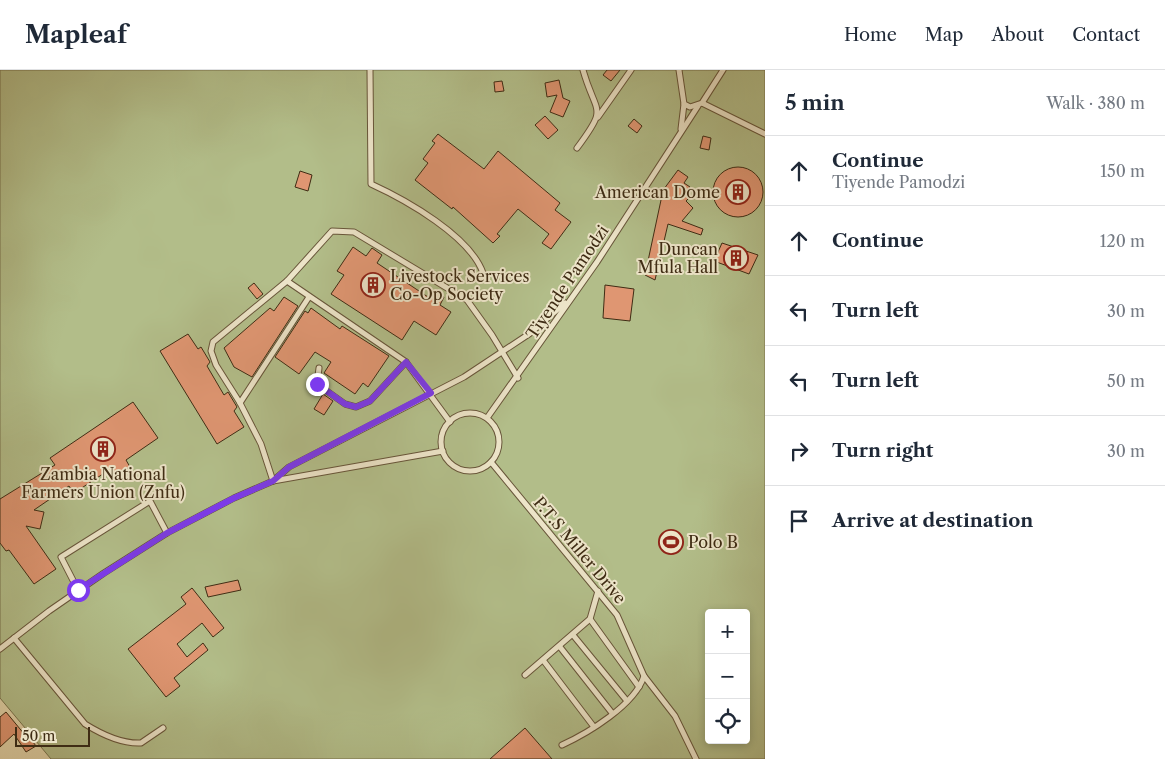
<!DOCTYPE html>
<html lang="en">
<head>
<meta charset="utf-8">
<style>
	:root { --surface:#fff; --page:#f2f2f3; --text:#1f2937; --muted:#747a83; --line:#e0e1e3 }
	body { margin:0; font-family:"Libre Caslon Text",serif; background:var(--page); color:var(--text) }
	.controls { position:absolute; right:15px; bottom:15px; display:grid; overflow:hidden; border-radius:5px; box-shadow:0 2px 8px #0003 }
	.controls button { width:45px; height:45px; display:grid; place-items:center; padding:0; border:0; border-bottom:1px solid var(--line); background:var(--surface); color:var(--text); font:25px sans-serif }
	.scale { position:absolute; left:15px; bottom:12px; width:75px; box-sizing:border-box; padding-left:5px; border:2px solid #3f2c14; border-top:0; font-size:14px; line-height:18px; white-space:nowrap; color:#3f2c14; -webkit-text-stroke:4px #ece4c8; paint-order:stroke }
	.stop { position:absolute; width:15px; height:15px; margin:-11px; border:4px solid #7c3aed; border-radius:50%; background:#fff }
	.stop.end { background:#7c3aed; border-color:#fff; box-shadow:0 1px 5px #0008 }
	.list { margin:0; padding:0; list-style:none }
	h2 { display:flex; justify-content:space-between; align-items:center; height:65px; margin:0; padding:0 20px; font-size:21px }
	h2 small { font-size:16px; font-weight:400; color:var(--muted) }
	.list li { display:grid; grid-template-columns:32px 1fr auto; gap:15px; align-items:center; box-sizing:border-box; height:70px; padding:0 20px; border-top:1px solid var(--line) }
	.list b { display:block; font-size:19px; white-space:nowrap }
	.list p { margin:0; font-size:16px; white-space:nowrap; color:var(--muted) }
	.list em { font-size:16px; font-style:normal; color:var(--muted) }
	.icon { flex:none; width:28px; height:28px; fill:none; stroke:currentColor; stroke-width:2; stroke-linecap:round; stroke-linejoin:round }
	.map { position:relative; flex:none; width:765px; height:689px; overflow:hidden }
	header { display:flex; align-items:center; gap:30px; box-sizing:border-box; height:70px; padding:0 25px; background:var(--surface); border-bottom:1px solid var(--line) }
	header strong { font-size:24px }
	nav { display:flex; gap:28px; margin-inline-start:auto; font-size:18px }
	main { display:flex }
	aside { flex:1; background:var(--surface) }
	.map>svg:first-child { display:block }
</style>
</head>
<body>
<header>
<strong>Mapleaf</strong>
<nav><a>Home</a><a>Map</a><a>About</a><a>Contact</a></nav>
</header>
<main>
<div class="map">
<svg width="765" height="689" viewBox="0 0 765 689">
	<rect width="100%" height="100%" fill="#e2d5aa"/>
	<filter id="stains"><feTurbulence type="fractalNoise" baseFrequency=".004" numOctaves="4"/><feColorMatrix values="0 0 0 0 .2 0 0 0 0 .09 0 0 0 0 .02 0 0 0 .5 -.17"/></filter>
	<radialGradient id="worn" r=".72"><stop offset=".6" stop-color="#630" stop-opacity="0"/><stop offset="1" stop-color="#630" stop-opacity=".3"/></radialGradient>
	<path fill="#b2bd89" stroke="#78744e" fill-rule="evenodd" d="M0,0H765V689H51L0,628ZM709,543H746V670H709Z"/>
	<g fill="#df9672" stroke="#3f2c14">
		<path d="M607,0H620L611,11L603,5Z"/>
		<path d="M559,10L563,28L570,31L563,47L550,42L557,25L547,27L545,13Z"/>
		<path d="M502,11L504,21L495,22L494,12Z"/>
		<path d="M545,46L558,60L548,69L535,55Z"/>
		<path d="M634,49L642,56L637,63L628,56Z"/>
		<path d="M438,64L484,99L498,81L560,133L555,140L571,152L551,179L542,173L549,164L518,139L497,164L500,166L493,173L453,137L452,139L415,110L428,93L423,89L435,73L432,71Z"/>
		<path d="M703,66L711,68L709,80L700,78Z"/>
		<circle cx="738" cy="122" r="25"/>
		<path d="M678,100L688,107L684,113L690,117L684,124L689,128L686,131L693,138L682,151L703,159L701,165L668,154L655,210L645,205L661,130L658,127Z"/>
		<path d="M300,101L312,105L308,121L295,117Z"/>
		<path d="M722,173L758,185L749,204L714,191Z"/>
		<path d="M353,177L366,186L372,178L382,185L377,193L431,229L436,221L444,227L440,235L451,242L436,265L414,251L402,270L331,224L344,205L337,201Z"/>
		<path d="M254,213L263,224L257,229L248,218Z"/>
		<path d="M605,215L634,219L630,251L603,248Z"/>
		<path d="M284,227L298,236L252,307L234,297L224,278L270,238L274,241Z"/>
		<path d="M311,238L340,259L342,256L389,286L368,317L363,313L355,324L324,303L331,292L315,282L299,304L275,287L305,241L308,243Z"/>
		<path d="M188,264L198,279L201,277L210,292L207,296L224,325L228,322L237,337L234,341L244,357L217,374L160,281Z"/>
		<path d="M323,324L333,331L324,345L314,339Z"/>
		<path d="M133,332L158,368L126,390L130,397L111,410L106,402L74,423L69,416L34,440L44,442L40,459L26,456L56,499L34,514L9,480L6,481L0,473V429L55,395L50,388Z"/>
		<path d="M238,510L241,520L208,527L205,517Z"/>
		<path d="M192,518L224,558L213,567L202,553L177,574L187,587L203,573L208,580L174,608L180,616L166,627L128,579L186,534L181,527Z"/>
		<path d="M6,642L25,665L27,664L36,676L26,682L14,664L0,677V647Z"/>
		<path d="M525,658L552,689H490Z"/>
	</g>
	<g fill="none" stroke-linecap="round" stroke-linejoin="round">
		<defs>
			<g id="lane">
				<path d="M370,0L371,114C406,130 470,166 483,203"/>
				<path d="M679,0L684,34L690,37L702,33L723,0"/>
				<path d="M702,33L765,64"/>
				<path d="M598,47L631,0"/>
				<path d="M681,59L684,34"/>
				<path d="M577,78C609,35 596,46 583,0"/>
				<path d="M287,211L406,292L450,352"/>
				<path d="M319,298L317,314L345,334L356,337L370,331L406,292"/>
				<path d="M240,333L309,227"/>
				<circle cx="470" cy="372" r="29"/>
				<path d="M487,348L597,192L698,36"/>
				<path d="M491,392L617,545L644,606C635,635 588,663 562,675"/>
				<path d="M273,411L261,374L240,333L216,295L211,281L213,272L287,211L332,161L354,162L467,230L492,265L518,308"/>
				<path d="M273,411L289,397L464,307L529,264L565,233"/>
				<path d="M78,520L61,487L150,431L167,463"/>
				<path d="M590,549L639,617"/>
				<path d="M573,565L627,631"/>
				<path d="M14,568L85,654C101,664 121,674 141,673L163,658"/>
				<path d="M560,577L612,643"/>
				<path d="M0,579L49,541L104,503L167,463L234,428L273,411L443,381"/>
				<path d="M543,590L594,657"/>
				<path d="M525,605L590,549L598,521"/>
				<path d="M644,606L675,646L696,689"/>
			</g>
		</defs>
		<use href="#lane" stroke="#68563a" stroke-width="7"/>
		<use href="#lane" stroke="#ece4c8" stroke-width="5"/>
	</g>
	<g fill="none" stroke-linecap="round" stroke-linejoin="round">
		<path stroke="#7c3aed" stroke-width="6" d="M78,520L167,463L234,428L273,411L289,397L431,323L406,292L370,331L356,337L345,334L317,314"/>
	</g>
	<defs>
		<symbol id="building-ring" viewBox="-11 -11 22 22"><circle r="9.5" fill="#ece4c8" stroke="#8f2418" stroke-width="1.5"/><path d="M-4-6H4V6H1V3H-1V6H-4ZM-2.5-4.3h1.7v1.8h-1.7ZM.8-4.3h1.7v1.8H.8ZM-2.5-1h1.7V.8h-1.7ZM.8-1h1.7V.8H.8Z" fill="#8f2418"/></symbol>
		<symbol id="stadium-ring" viewBox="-11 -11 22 22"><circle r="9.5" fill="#ece4c8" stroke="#8f2418" stroke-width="1.5"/><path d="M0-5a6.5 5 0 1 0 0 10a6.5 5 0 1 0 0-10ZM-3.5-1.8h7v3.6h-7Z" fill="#8f2418"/></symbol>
	</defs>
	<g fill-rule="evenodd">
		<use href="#building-ring" x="724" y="108" width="28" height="28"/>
		<use href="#building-ring" x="722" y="174" width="28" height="28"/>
		<use href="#building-ring" x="359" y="201" width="28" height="28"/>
		<use href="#building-ring" x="89" y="365" width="28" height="28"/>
		<use href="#stadium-ring" x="657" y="458" width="28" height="28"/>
	</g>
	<g text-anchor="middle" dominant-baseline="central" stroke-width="4" stroke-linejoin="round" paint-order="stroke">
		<g font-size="16" fill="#3f2c14" stroke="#ece4c8" text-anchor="end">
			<text x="720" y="122">American Dome</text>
			<text x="718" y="179">Duncan<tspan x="718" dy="18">Mfula Hall</tspan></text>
			<text x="390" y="206" text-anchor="start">Livestock Services<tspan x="390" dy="18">Co-Op Society</tspan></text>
			<text x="103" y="404" text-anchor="middle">Zambia National<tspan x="103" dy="18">Farmers Union (Znfu)</tspan></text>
			<text x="688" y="472" text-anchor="start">Polo B</text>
		</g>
		<g font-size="16" fill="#3f2c14" stroke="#ece4c8">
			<text transform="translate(567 212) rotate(-56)">Tiyende Pamodzi</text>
			<text transform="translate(580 480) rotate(50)">P.T.S Miller Drive</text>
		</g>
	</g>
	<rect width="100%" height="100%" filter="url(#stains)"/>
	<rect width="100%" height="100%" fill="url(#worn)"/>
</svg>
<div class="controls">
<button>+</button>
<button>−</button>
<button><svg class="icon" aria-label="locate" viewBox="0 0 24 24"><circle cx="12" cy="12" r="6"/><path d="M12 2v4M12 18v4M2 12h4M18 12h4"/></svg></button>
</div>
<div class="scale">50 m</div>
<div class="stop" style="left:78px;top:520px"></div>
<div class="stop end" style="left:317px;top:314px"></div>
</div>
<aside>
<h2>5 min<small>Walk · 380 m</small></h2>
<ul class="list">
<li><svg class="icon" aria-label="ahead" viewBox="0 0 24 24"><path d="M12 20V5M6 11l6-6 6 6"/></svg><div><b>Continue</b><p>Tiyende Pamodzi</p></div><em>150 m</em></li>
<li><svg class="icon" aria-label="ahead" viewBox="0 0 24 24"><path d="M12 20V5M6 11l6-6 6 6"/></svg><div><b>Continue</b></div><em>120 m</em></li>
<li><svg class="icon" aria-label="left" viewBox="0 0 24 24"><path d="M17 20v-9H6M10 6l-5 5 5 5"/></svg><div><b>Turn left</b></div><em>30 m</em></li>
<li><svg class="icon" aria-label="left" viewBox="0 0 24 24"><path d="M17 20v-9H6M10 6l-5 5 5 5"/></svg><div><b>Turn left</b></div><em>50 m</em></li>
<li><svg class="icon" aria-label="right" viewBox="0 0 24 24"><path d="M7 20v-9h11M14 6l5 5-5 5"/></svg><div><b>Turn right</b></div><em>30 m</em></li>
<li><svg class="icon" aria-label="arrive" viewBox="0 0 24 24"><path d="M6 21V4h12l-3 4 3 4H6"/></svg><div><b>Arrive at destination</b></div></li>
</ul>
</aside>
</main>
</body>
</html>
